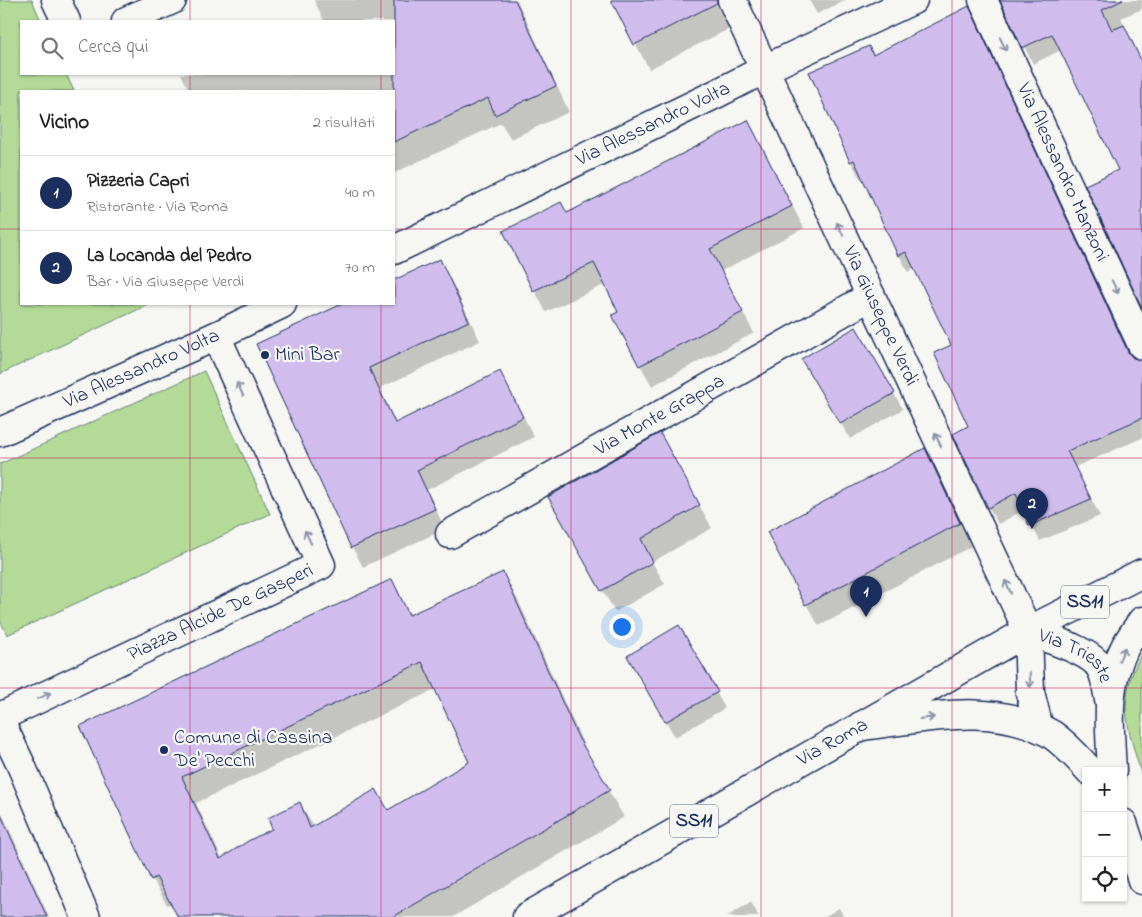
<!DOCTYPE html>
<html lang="it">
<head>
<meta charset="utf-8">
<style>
	:root { --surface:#fff; --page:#f2f2f2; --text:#222; --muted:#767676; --line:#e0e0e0; --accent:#1b2f5e }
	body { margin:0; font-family:"Indie Flower",sans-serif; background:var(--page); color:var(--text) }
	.controls { position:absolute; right:15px; bottom:15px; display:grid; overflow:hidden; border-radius:0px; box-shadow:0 1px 4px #0004 }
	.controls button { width:45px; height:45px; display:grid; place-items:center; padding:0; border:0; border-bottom:1px solid var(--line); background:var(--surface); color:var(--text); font:25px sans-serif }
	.you { position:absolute; left:621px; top:626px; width:18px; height:18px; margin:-12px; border:4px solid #fff; border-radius:50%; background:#1a73e8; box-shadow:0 0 0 8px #1a73e833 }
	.badge { display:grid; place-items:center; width:32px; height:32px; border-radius:50%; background:var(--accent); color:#fff; font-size:16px; font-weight:700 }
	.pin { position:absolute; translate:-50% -41px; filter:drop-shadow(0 1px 2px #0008) }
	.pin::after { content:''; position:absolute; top:26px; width:18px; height:15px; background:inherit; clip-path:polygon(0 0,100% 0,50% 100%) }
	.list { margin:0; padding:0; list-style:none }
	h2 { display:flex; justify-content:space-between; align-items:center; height:65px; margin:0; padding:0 20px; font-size:21px }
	h2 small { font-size:16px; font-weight:400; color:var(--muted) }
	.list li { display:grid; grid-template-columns:32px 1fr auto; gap:15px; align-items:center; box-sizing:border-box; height:75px; padding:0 20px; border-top:1px solid var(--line) }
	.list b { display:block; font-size:19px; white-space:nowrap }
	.list p { margin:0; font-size:16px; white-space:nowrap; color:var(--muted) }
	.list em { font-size:16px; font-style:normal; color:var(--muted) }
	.icon { flex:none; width:28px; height:28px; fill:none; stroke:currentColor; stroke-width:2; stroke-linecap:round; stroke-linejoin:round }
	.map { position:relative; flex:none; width:1142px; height:917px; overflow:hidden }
	.search { position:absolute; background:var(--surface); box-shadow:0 1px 4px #0004; left:20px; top:20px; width:375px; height:55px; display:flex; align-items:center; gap:12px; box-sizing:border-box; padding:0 18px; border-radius:0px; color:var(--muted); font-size:19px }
	.panel { position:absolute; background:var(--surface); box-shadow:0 1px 4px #0004; left:20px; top:90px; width:375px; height:215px; border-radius:0px }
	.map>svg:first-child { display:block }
</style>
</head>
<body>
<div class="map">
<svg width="1142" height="917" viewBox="0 0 1142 917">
	<rect width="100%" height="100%" fill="#f6f6f2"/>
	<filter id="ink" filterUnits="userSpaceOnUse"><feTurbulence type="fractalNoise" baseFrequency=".02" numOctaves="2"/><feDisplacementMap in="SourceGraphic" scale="10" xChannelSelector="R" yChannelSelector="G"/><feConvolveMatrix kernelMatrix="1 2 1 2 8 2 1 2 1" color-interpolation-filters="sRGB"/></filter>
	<g filter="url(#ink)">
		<g fill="#b3da96" stroke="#67847a">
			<path d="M0,0H32L41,21H21V74H66L74,91H21V304H150L0,374Z"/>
			<path d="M204,371L270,514L7,635L0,620V464Z"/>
			<path d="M1142,653V777C1128,727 1115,702 1142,653Z"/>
		</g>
		<g fill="#0003" fill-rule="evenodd">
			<path d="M314,0H517L569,112L511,139L501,123L394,173V91H189L181,74H394V21H324Z"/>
			<path d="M612,0H714L729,29L649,69Z"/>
			<path d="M809,0H846L817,14Z"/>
			<path d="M1001,0H1142V9L1121,18L1142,62V305L1119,170L1061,50L1033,64Z"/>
			<path d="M968,8L978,24L1131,357L1142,361V438L1075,467L1100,516L1040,541L1024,510L998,524L989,508L969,426L953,346L915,268L908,272L899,255L863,177L860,178L851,162L869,47L874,56Z"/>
			<path d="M759,143L804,228L721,271L754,333L652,386L640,365L620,312L606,284L546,312L504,231L567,214Z"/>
			<path d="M439,260L451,280L480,341L380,388L396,424L500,372L534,437L427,490L445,529L363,567L352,547L258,344L346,304H394V281Z"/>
			<path d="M856,329L903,409L850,439L803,359Z"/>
			<path d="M925,450L937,472L972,546L819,626L806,604Z"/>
			<path d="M672,457L712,528L652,562L665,584L615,612L549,497Z"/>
			<path d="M503,574L518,600L592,763L624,817L453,917H180L172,903L167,905L152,879L82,727L392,581L411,616ZM436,689L470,763L388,812L314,827L300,803L274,829L222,859L196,803Z"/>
			<path d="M679,627L725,708L675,737L628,656Z"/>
			<path d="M0,809L49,917H0Z"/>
			<path d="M751,902L759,917H726Z"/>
			<path d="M839,908L844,917H824Z"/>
		</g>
		<g fill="#d1bded" stroke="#1b2f5e" fill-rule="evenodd">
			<path d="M394,0H515L556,86L495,115L488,98L394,142Z"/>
			<path d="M611,0H717V3L634,45Z"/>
			<path d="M1000,0H1123L1102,10L1112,30L1124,25L1142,62V308L1085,185L1118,170L1052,34L1022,48Z"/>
			<path d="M969,6L1128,352L1133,358L1142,360V418L1067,451L1091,499L1029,526L1016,493L988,508L953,434L968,426L934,353L951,345L906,252L898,256L854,160L850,162L809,72L869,46L873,55Z"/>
			<path d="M748,120L792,206L710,249L743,312L639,366L612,315L618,312L594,263L533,291L503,231L561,202L567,213Z"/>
			<path d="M440,259L469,321L369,368L395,423L500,371L523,417L417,470L435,509L351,548L256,344L342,304H394V280Z"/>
			<path d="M856,327L895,393L840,424L801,359Z"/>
			<path d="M660,433L700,505L641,539L653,562L601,591L548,497Z"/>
			<path d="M925,448L960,523L805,605L767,532Z"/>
			<path d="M503,572L579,739L610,790L393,917H178L156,877L151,880L80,726L392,579L409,615ZM422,662L469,762L388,810L376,789L310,828L300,802L268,818L272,829L248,841L220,859L182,777Z"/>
			<path d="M679,625L718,692L665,722L627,656Z"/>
			<path d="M0,813L47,917H0Z"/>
		</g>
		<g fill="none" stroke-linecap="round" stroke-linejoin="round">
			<defs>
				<g id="street">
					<path d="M56,0L66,21"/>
					<path id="s1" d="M732,0L1028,631L1030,692L1039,728"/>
					<path id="s2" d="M983,0L1142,345"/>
					<path d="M126,21L172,0"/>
					<path id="s3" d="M394,250L718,93L765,69L913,0"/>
					<path id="s4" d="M0,432L216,336L282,304"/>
					<path id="s5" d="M450,534L871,296"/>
					<path id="s6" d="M1028,631C1047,639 1092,650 1101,669C1106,678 1107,690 1109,700"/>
					<path id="s7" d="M0,717L321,565L216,336"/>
					<path d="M0,721L21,765L86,917"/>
					<path d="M861,726C923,719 994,700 1051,734C1066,744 1078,758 1090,771"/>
					<path d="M1112,771C1110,728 1104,687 1125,647C1130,638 1136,630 1142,621"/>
					<path d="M1123,823L1142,880"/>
				</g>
				<g id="primary">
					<path id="s8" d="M527,917L1028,631L1142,573"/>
				</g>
			</defs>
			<use href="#street" stroke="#1b2f5e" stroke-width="31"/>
			<use href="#primary" stroke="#1b2f5e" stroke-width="31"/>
			<use href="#street" stroke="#f6f6f2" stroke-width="28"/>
			<use href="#primary" stroke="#f6f6f2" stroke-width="28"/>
		</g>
		<defs><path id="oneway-shaft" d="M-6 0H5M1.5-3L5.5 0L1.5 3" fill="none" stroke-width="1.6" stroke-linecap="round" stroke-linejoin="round" transform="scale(1.25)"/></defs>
		<g stroke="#8892a8">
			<use href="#oneway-shaft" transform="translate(1003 44) rotate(65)"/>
			<use href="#oneway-shaft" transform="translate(840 229) rotate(-115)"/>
			<use href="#oneway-shaft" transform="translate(1115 287) rotate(65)"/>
			<use href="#oneway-shaft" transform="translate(240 389) rotate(-115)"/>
			<use href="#oneway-shaft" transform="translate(938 440) rotate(-115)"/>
			<use href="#oneway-shaft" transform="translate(308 537) rotate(-115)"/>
			<use href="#oneway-shaft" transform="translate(1008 587) rotate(-115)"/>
			<use href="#oneway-shaft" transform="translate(1122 654) rotate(-66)"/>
			<use href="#oneway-shaft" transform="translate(1030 680) rotate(88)"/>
			<use href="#oneway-shaft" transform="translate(44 696) rotate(-25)"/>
			<use href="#oneway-shaft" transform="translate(927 718) rotate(-7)"/>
		</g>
	</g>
	<path fill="none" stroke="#c2185b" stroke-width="1" stroke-opacity="0.55" d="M190,0V21M381,0V21M571,0V917M761,0V917M952,0V917M190,74V91M381,74V91M0,229H21M394,229H1142M190,304V917M381,304V917M0,458H1142M0,688H1142"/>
	<g fill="#1b2f5e" stroke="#f6f6f2" stroke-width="2">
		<circle cx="265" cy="355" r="5"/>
		<circle cx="164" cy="750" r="5"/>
	</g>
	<g text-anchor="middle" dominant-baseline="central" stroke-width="4.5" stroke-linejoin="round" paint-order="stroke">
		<g fill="#f6f6f2" stroke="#5d6b8a" stroke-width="1">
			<rect x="1061" y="585.5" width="48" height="33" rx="4"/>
			<rect x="670" y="804.5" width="48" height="33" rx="4"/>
		</g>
		<g font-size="19" font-weight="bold" fill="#1b2f5e">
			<text x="1085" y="602">SS11</text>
			<text x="694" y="821">SS11</text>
		</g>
		<g font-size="20" fill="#1b2f5e" stroke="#f6f6f2">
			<text stroke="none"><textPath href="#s3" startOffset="288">Via Alessandro Volta</textPath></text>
			<text stroke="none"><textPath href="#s2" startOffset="190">Via Alessandro Manzoni</textPath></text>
			<text stroke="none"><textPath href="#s1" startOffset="349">Via Giuseppe Verdi</textPath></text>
			<text stroke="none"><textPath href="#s4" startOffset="155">Via Alessandro Volta</textPath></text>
			<text stroke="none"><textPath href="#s5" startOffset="241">Via Monte Grappa</textPath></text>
			<text stroke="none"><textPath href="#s7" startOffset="244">Piazza Alcide De Gasperi</textPath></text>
			<text stroke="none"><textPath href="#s6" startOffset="55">Via Trieste</textPath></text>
			<text stroke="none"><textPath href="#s8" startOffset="352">Via Roma</textPath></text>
		</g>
		<g font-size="20" fill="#1b2f5e" stroke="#f6f6f2" text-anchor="start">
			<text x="275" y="355">Mini Bar</text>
			<text x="174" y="738">Comune di Cassina<tspan x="174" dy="23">De' Pecchi</tspan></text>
		</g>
	</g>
</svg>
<div class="controls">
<button>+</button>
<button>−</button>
<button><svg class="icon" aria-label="locate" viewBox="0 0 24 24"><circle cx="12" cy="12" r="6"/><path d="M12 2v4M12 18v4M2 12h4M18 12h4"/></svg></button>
</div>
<div class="you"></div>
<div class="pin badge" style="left:866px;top:617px">1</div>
<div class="pin badge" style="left:1032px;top:529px">2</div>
<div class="search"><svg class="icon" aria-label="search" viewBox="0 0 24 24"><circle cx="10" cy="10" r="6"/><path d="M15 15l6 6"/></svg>Cerca qui</div>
<section class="panel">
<h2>Vicino<small>2 risultati</small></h2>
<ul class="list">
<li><span class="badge">1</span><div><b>Pizzeria Capri</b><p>Ristorante · Via Roma</p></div><em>40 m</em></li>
<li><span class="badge">2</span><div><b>La Locanda del Pedro</b><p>Bar · Via Giuseppe Verdi</p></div><em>70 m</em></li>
</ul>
</section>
</div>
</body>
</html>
